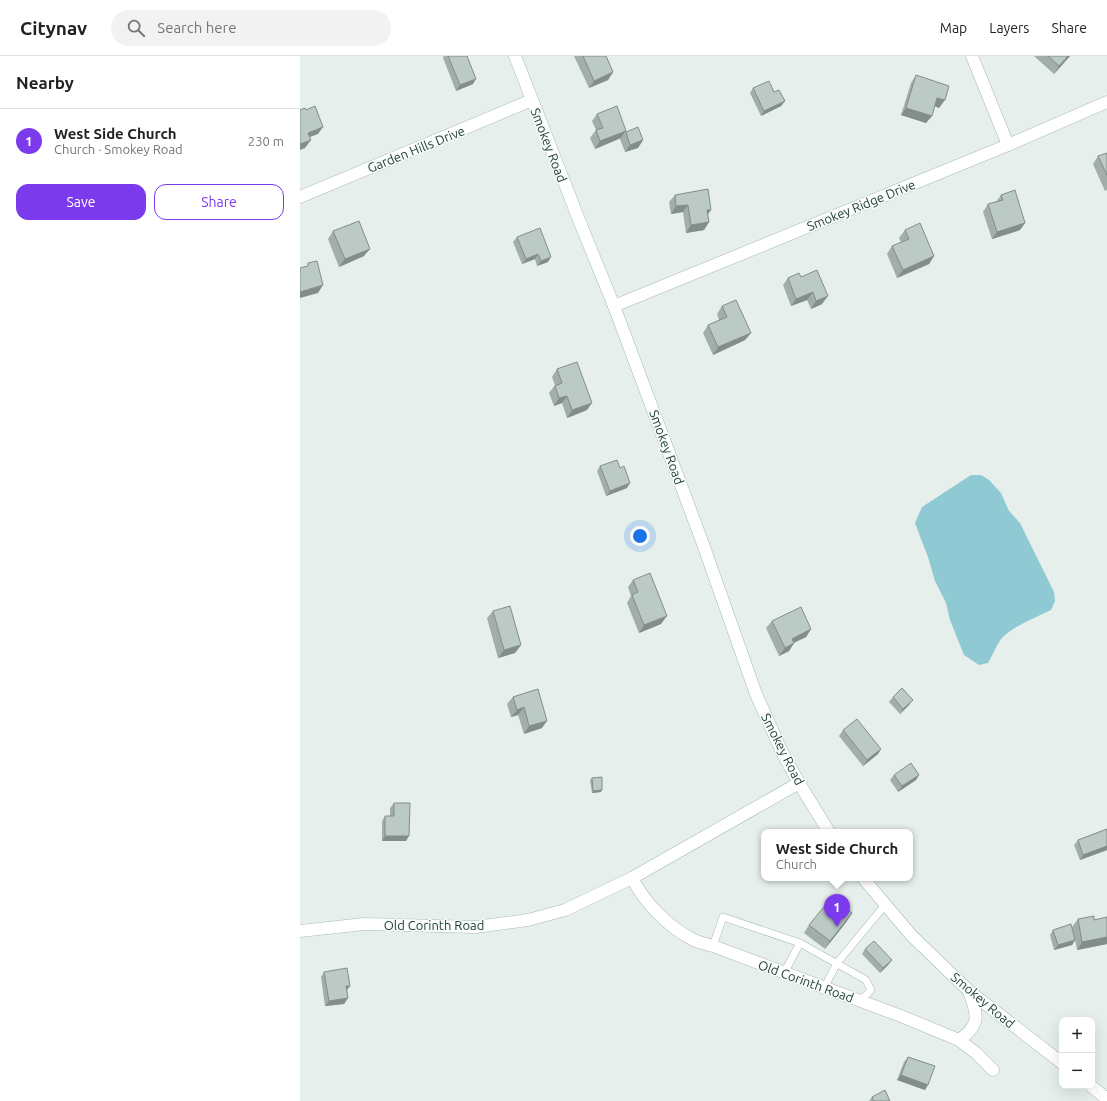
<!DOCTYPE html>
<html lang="en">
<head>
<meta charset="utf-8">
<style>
	:root { --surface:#fff; --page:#f2f2f2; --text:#222; --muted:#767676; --line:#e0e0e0; --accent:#7c3aed }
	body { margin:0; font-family:Ubuntu,sans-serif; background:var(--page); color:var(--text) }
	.controls { position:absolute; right:12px; bottom:12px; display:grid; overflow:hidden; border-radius:8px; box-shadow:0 4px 16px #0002 }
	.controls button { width:36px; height:36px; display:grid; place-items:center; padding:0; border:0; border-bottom:1px solid var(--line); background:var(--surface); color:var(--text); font:20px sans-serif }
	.you { position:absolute; left:340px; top:480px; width:14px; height:14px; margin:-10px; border:3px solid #fff; border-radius:50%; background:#1a73e8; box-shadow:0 0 0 6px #1a73e833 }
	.badge { display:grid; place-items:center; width:26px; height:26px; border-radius:50%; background:var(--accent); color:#fff; font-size:13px; font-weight:700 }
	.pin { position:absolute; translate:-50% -33px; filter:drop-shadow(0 1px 2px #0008) }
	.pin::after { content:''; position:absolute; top:21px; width:14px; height:12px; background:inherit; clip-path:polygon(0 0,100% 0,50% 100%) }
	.popup { position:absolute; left:461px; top:773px; width:152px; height:52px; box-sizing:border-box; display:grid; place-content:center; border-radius:8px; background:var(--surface); filter:drop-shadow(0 1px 3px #0005); font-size:13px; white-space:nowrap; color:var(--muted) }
	.popup b { font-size:15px; color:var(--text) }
	.popup::after { content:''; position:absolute; left:50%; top:100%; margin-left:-8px; border:8px solid transparent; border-top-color:var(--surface) }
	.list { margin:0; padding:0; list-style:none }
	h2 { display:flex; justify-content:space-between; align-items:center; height:52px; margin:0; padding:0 16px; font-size:17px }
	h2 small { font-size:13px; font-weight:400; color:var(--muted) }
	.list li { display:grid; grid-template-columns:26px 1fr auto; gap:12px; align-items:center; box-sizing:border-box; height:64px; padding:0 16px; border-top:1px solid var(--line) }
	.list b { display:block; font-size:15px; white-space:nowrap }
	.list p { margin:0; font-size:13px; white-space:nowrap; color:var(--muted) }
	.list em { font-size:13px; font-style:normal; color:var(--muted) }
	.actions { display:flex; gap:8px; padding:12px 16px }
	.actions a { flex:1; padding:9px 0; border:1px solid var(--accent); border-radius:12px; text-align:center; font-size:14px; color:var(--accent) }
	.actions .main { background:var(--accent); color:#fff }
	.icon { flex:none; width:22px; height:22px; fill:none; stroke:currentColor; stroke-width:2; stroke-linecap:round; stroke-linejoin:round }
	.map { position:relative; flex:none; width:807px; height:1045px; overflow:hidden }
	header { display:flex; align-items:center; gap:24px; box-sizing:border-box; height:56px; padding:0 20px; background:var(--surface); border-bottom:1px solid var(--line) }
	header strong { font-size:19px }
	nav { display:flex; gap:22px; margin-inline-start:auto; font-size:14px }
	.search { width:280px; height:36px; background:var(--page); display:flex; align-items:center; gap:10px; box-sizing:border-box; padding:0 14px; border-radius:22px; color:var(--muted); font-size:15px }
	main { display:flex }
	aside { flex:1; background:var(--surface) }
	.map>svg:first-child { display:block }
</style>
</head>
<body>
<header>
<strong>Citynav</strong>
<div class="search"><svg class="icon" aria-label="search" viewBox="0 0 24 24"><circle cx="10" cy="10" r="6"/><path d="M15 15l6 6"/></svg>Search here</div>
<nav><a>Map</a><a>Layers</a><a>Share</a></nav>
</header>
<main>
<aside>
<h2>Nearby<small></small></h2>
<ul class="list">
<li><span class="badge">1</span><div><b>West Side Church</b><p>Church · Smokey Road</p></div><em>230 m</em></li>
</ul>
<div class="actions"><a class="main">Save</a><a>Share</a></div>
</aside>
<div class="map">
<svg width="807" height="1045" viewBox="0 0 807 1045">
	<rect width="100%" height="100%" fill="#e6efeb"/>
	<path fill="#8ec9d4" d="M671,419H681L689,424L701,437L709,455L720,467L754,536L755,545L751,554C735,562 715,569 702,582C696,589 693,599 688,607L679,609L664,599L650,564L646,547L635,525L628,501L615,467L622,451Z"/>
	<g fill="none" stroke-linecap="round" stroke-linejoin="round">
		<defs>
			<g id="lane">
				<path d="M413,890L423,861L500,887L566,924L571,934L560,945"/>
				<path d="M484,917L500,887"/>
				<path d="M524,932L537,907L585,849"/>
			</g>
			<g id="street">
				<path d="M672,0L708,89"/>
				<path d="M0,141L232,44"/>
				<path d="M314,250L708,89L807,46"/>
				<path d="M332,822C345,847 367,870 392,883C399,887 406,888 413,890L601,960L659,984L676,997L693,1014"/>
			</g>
			<g id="secondary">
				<path d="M215,0L281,169L314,250L403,488L456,638L483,698L499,727L529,776"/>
				<path d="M563,822L611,879L669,935L762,1007"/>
				<path d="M0,875L64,868L176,871L228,864L265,854L332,822L499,727"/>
				<path d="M659,984C682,968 677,958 669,935"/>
				<path d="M791,1030L807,1043"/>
			</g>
		</defs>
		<use href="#lane" stroke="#a8b8b2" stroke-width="8"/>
		<use href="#street" stroke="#a8b8b2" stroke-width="13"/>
		<use href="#secondary" stroke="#a4bbb3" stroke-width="13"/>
		<use href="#lane" stroke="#fff" stroke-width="7"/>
		<use href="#street" stroke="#fff" stroke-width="12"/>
		<use href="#secondary" stroke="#fff" stroke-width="12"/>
	</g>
	<g fill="#a1aea9">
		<path d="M144,0H167L173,28L156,35L143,2Z"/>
		<path d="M274,0H306L313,16L308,24L289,32Z"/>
		<path d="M734,0H770L754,18Z"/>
		<path d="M616,19L639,52L635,50L626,67L601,59L611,27Z"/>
		<path d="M453,32L474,36L485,45L481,50L461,60L450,37Z"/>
		<path d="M297,58L326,75L321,82L295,93L290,82L296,74L292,65Z"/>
		<path d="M326,76L343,84L338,92L325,96L320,83Z"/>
		<path d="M807,97V134L805,135L793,108L798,100Z"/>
		<path d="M375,139L411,154L408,158L409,166L404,174L386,177L383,156L371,158L369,146Z"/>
		<path d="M701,139L725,167L720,174L692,183L683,156L688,148L696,146Z"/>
		<path d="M605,174L634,200L629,208L597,222L587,198L592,190L601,186L599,182Z"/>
		<path d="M33,175L64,200L39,211L28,183Z"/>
		<path d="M217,181L248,206L237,210L235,203L222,208L213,186Z"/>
		<path d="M501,221L522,248L511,253L507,244L491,250L483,229L488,222Z"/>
		<path d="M422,250L451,277L445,284L413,299L403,277L408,269L419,264L417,258Z"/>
		<path d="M257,313L287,354L267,362L262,347L254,350L249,337L255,329L252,321Z"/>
		<path d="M300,410L327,432L306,440L297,415Z"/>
		<path d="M333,524L361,568L339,577L327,547L331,540L328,531Z"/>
		<path d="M193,555L221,589L215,597L198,602L187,562Z"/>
		<path d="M472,565L511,573L506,581L494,587L489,595L479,600L466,572Z"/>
		<path d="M238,633L242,672L224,678L218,659L211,661L207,648L213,641Z"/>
		<path d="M593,641L609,649L600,658L589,646Z"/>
		<path d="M543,674L581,693L578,698L563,710L539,680Z"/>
		<path d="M594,719H619L616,724L598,736L590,724Z"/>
		<path d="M292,722L301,736L292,737L290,724Z"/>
		<path d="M94,747L106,785H82V765L85,760H90V752Z"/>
		<path d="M807,773V794L780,804L774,789L778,784Z"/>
		<path d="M807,861V888L777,894L775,884L772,889L754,894L750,879L753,874L774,879L772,871L778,863L794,864Z"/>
		<path d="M547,865L525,893L504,877L509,869Z"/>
		<path d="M565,893L592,904L588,909L580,917L562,898Z"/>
		<path d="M24,916L50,930L47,934L48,942L44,948L25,950L21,921Z"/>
		<path d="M608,1001L625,1034L597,1024L604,1006Z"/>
		<path d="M572,1041L590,1045H569Z"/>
	</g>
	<g fill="#838d89">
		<path d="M768,0H770L754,18L759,10Z"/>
		<path d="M313,16L308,24L289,32L294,25Z"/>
		<path d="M176,23L173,28L156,35L160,29Z"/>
		<path d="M637,42L645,44L639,52L632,49Z"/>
		<path d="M485,45L481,50L461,60L464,55Z"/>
		<path d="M606,52L632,60L626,67L601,59Z"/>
		<path d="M23,71L18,78L2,84L8,77Z"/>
		<path d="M326,75L321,82L295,93L300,85Z"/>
		<path d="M11,84L5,92L0,94V88Z"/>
		<path d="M343,84L338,92L325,96L330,89Z"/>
		<path d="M388,149L383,156L371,158L376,150Z"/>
		<path d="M407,154H411L406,161Z"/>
		<path d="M409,166L404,174L386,177L391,169Z"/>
		<path d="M725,167L720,174L692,183L697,176Z"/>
		<path d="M70,193L64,200L39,211L45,203Z"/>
		<path d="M238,198L235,203L222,208L226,203Z"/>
		<path d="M634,200L629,208L597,222L603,214Z"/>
		<path d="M251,201L248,206L237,210L241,205Z"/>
		<path d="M23,229L18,237L0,242V236Z"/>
		<path d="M513,236L507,244L491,250L496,243Z"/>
		<path d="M528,240L522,248L511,253L516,245Z"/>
		<path d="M451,277L445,284L413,299L418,291Z"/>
		<path d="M267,340L262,347L254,350L259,342Z"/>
		<path d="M292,347L287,354L267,362L272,354Z"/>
		<path d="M330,427L327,432L306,440L310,435Z"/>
		<path d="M367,560L361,568L339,577L344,569Z"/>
		<path d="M511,573L506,581L486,590L492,583Z"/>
		<path d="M494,587L489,595L479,600L485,592Z"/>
		<path d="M221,589L215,597L198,602L204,594Z"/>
		<path d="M613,644L609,649L600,658L603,653Z"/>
		<path d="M224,651L218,659L211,661L217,654Z"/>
		<path d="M247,665L242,672L224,678L229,670Z"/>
		<path d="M581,693L578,698L563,710L567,704Z"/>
		<path d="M619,719L616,724L598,736L602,730Z"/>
		<path d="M302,734L301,736L292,737L293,735Z"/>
		<path d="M85,780H109L106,785H82Z"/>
		<path d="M807,790V794L780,804L783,799Z"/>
		<path d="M552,857L547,865L525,893L530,885Z"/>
		<path d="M807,881V888L777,894L782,886Z"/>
		<path d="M775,884L772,889L754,894L758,889Z"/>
		<path d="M592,904L588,909L580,917L583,912Z"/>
		<path d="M46,930H50L46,935Z"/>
		<path d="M48,942L44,948L25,950L29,945Z"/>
		<path d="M601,1019L628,1029L625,1034L597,1024Z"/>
	</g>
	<g fill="#bbcac4" stroke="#838d89">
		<path d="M148,0H167L176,23L160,29Z"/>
		<path d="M283,0H306L313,16L294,25Z"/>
		<path d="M748,0H768L759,10Z"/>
		<path d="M616,19L649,30L645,44L637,42L632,60L606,52Z"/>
		<path d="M469,25L474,36L479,34L485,45L464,55L453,32Z"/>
		<path d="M15,50L23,71L8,77L11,84L0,88V54L5,52L6,54Z"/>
		<path d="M317,50L326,75L300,85L296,74L303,72L297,58Z"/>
		<path d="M338,71L343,84L330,89L326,76Z"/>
		<path d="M807,97V119L798,100Z"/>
		<path d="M408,133L411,154H407L409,166L391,169L388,149L376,150L375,139Z"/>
		<path d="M715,134L725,167L697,176L688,148L703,144L701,139Z"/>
		<path d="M59,165L70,193L45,203L33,175Z"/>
		<path d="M620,167L634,200L603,214L592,190L609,183L605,174Z"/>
		<path d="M240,172L251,201L241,205L238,198L226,203L217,181Z"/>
		<path d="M17,205L23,229L0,236V212L8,210V207Z"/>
		<path d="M517,214L528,240L516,245L513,236L496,243L488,222L499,217L501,221Z"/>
		<path d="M436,244L451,277L418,291L408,269L427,261L422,250Z"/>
		<path d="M277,306L292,347L272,354L267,340L259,342L255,330L262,327L257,313Z"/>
		<path d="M317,404L320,412L324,410L330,427L310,435L300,410Z"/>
		<path d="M350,517L367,560L344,569L332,539L338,536L333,524Z"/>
		<path d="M210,550L221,589L204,594L193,555Z"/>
		<path d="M501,551L511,573L492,583L494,587L485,592L472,565Z"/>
		<path d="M602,632L613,644L603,653L593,641Z"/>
		<path d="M238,633L247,665L229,670L224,651L217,654L213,641Z"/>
		<path d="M557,663L581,693L567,704L543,674Z"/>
		<path d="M611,707L619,719L602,730L594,719Z"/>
		<path d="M302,721V734L293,735L292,722Z"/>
		<path d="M94,747H110L109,780H85V760H94Z"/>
		<path d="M807,773V790L783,799L778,784Z"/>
		<path d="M532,841L552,857L530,885L509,869Z"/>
		<path d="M794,860V864L807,861V881L782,886L778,863Z"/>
		<path d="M771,868L775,884L758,889L753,874Z"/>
		<path d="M574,885L592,904L583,912L565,893Z"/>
		<path d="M47,912L50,930H46L48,942L29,945L24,916Z"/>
		<path d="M608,1001L635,1010L628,1029L601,1019Z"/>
		<path d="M585,1034L590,1045H574L572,1041Z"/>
	</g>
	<g text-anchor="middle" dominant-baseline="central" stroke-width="3" stroke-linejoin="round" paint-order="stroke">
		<g font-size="13" fill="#24423a" stroke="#f7fbf9">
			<text transform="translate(249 89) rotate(69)">Smokey Road</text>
			<text transform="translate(116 93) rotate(-22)">Garden Hills Drive</text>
			<text transform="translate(561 149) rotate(-22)">Smokey Ridge Drive</text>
			<text transform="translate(367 391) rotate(70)">Smokey Road</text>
			<text transform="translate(483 693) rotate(63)">Smokey Road</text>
			<text x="134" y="869">Old Corinth Road</text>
			<text transform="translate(506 925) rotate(20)">Old Corinth Road</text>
			<text transform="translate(683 944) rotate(40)">Smokey Road</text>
		</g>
	</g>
</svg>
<div class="controls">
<button>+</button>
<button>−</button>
</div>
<div class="you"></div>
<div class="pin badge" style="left:537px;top:871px">1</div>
<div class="popup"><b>West Side Church</b>Church</div>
</div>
</main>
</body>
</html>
